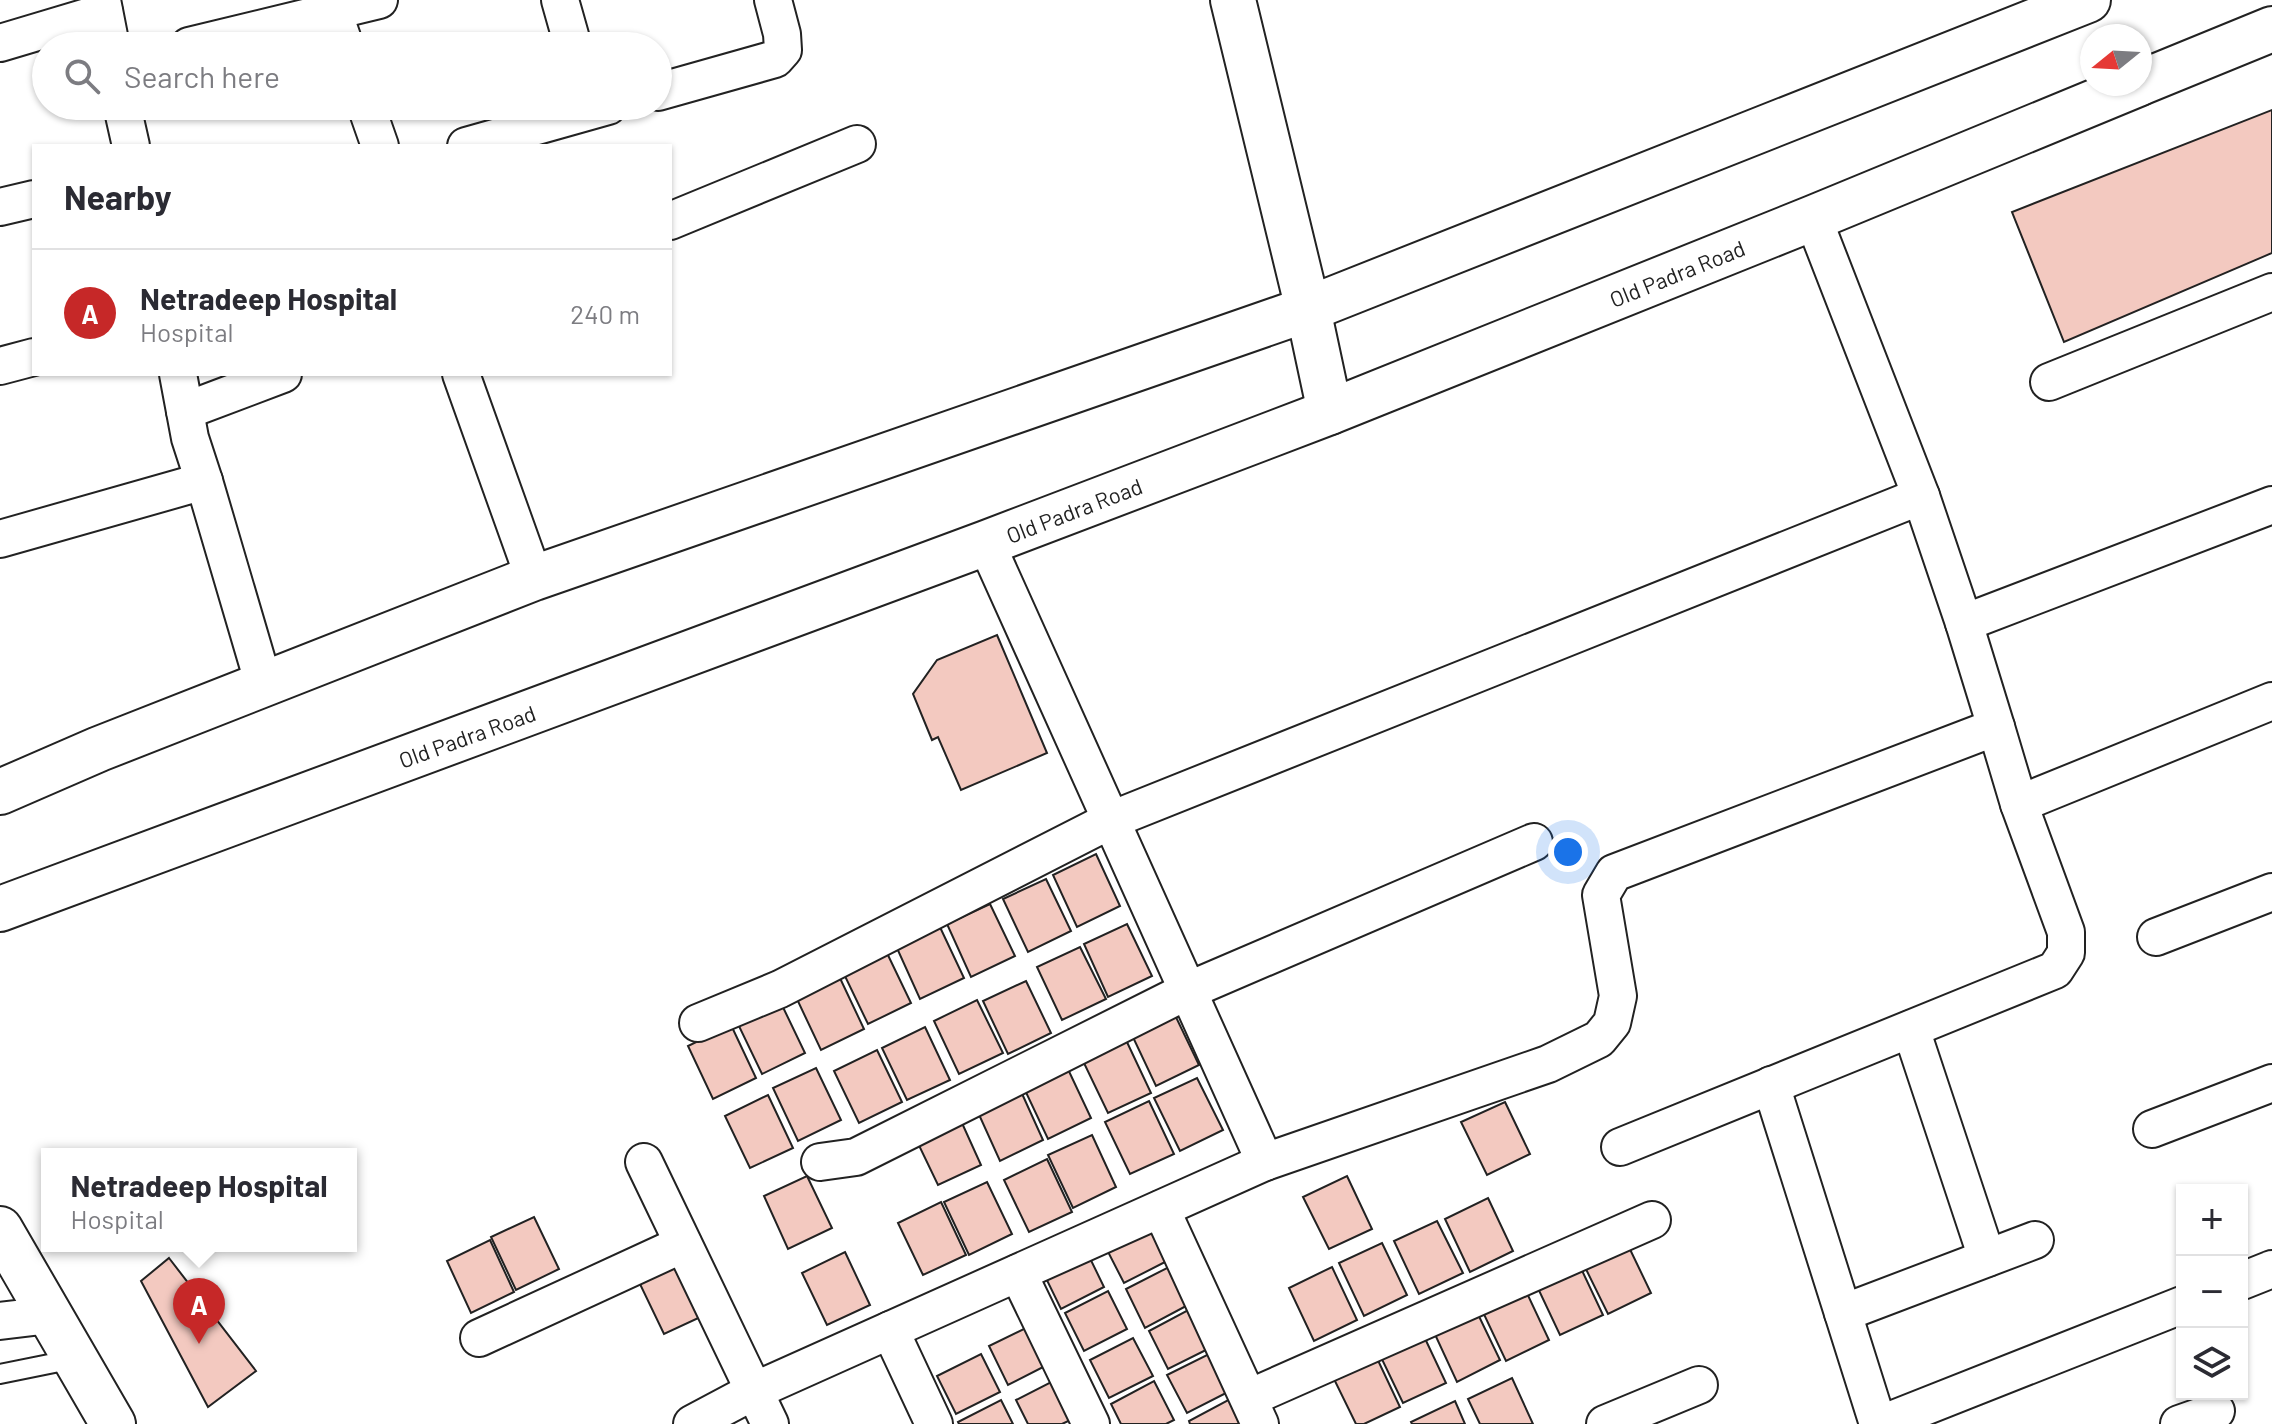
<!DOCTYPE html>
<html lang="en">
<head>
<meta charset="utf-8">
<style>
	:root { --surface:#fff; --page:#f2f2f3; --text:#2b2b33; --muted:#7c7c81; --line:#e1e1e2; --accent:#c62828 }
	body { margin:0; font-family:Barlow,sans-serif; background:var(--page); color:var(--text) }
	.controls { position:absolute; right:24px; bottom:24px; display:grid; overflow:hidden; border-radius:0px; box-shadow:0 2px 6px #0004 }
	.controls button { width:72px; height:72px; display:grid; place-items:center; padding:0; border:0; border-bottom:2px solid var(--line); background:var(--surface); color:var(--text); font:40px sans-serif }
	.compass { position:absolute; left:2080px; top:24px; width:72px; height:72px; border-radius:50%; background:var(--surface); box-shadow:0 2px 6px #0004; rotate:252deg }
	.you { position:absolute; left:1568px; top:852px; width:28px; height:28px; margin:-20px; border:6px solid #fff; border-radius:50%; background:#1a73e8; box-shadow:0 0 0 12px #1a73e833 }
	.badge { display:grid; place-items:center; width:52px; height:52px; border-radius:50%; background:var(--accent); color:#fff; font-size:26px; font-weight:700 }
	.pin { position:absolute; translate:-50% -66px; filter:drop-shadow(0 2px 4px #0008) }
	.pin::after { content:''; position:absolute; top:42px; width:28px; height:24px; background:inherit; clip-path:polygon(0 0,100% 0,50% 100%) }
	.popup { position:absolute; left:41px; top:1148px; width:316px; height:104px; box-sizing:border-box; display:grid; place-content:center; border-radius:0px; background:var(--surface); filter:drop-shadow(0 2px 6px #0005); font-size:26px; white-space:nowrap; color:var(--muted) }
	.popup b { font-size:30px; color:var(--text) }
	.popup::after { content:''; position:absolute; left:50%; top:100%; margin-left:-16px; border:16px solid transparent; border-top-color:var(--surface) }
	.list { margin:0; padding:0; list-style:none }
	h2 { display:flex; justify-content:space-between; align-items:center; height:104px; margin:0; padding:0 32px; font-size:34px }
	h2 small { font-size:26px; font-weight:400; color:var(--muted) }
	.list li { display:grid; grid-template-columns:52px 1fr auto; gap:24px; align-items:center; box-sizing:border-box; height:128px; padding:0 32px; border-top:2px solid var(--line) }
	.list b { display:block; font-size:30px; white-space:nowrap }
	.list p { margin:0; font-size:26px; white-space:nowrap; color:var(--muted) }
	.list em { font-size:26px; font-style:normal; color:var(--muted) }
	.icon { flex:none; width:44px; height:44px; fill:none; stroke:currentColor; stroke-width:2; stroke-linecap:round; stroke-linejoin:round }
	.map { position:relative; flex:none; width:2272px; height:1424px; overflow:hidden }
	.search { position:absolute; background:var(--surface); box-shadow:0 2px 6px #0004; left:32px; top:32px; width:640px; height:88px; display:flex; align-items:center; gap:20px; box-sizing:border-box; padding:0 28px; border-radius:44px; color:var(--muted); font-size:30px }
	.panel { position:absolute; background:var(--surface); box-shadow:0 2px 6px #0004; left:32px; top:144px; width:640px; height:232px; border-radius:0px }
	.map>svg:first-child { display:block }
</style>
</head>
<body>
<div class="map">
<svg width="2272" height="1424" viewBox="0 0 2272 1424">
	<rect width="100%" height="100%" fill="#fff"/>
	<g fill="#f3c9c0" stroke="#222" stroke-width="2">
		<path d="M2272,110V253L2064,342L2012,212Z"/>
		<path d="M997,635L1047,753L961,790L938,737L932,740L913,694L937,660Z"/>
		<path d="M1096,854L1120,906L1077,927L1053,875Z"/>
		<path d="M1046,879L1071,931L1028,952L1003,899Z"/>
		<path d="M990,904L1015,956L971,977L947,924Z"/>
		<path d="M1127,924L1152,976L1108,997L1084,944Z"/>
		<path d="M939,925L964,978L920,999L896,946Z"/>
		<path d="M1080,947L1106,999L1062,1020L1037,967Z"/>
		<path d="M886,951L911,1003L868,1024L843,972Z"/>
		<path d="M839,976L864,1029L821,1050L796,997Z"/>
		<path d="M1026,981L1051,1033L1008,1054L983,1001Z"/>
		<path d="M977,1000L1003,1053L959,1074L934,1021Z"/>
		<path d="M780,1001L805,1053L762,1074L737,1022Z"/>
		<path d="M1174,1013L1199,1065L1156,1086L1131,1033Z"/>
		<path d="M731,1025L756,1078L713,1099L688,1046Z"/>
		<path d="M925,1027L950,1080L907,1100L882,1048Z"/>
		<path d="M1126,1040L1151,1093L1108,1113L1083,1061Z"/>
		<path d="M877,1050L902,1102L859,1123L834,1071Z"/>
		<path d="M1066,1065L1091,1118L1048,1139L1023,1086Z"/>
		<path d="M816,1068L841,1120L798,1141L773,1088Z"/>
		<path d="M1197,1078L1223,1130L1180,1151L1154,1098Z"/>
		<path d="M1019,1087L1043,1140L1000,1161L976,1108Z"/>
		<path d="M768,1095L793,1148L750,1168L725,1116Z"/>
		<path d="M1149,1101L1174,1154L1130,1174L1105,1122Z"/>
		<path d="M1505,1102L1530,1154L1487,1175L1461,1122Z"/>
		<path d="M957,1112L981,1165L938,1185L913,1133Z"/>
		<path d="M1092,1135L1116,1187L1073,1208L1048,1155Z"/>
		<path d="M1047,1159L1072,1212L1029,1232L1004,1180Z"/>
		<path d="M807,1176L832,1228L788,1249L764,1196Z"/>
		<path d="M1347,1176L1372,1229L1329,1249L1303,1197Z"/>
		<path d="M987,1182L1012,1234L969,1255L944,1202Z"/>
		<path d="M1488,1198L1513,1251L1470,1272L1445,1219Z"/>
		<path d="M941,1202L966,1255L923,1275L898,1223Z"/>
		<path d="M534,1217L559,1269L516,1290L491,1237Z"/>
		<path d="M1437,1221L1463,1273L1419,1294L1394,1241Z"/>
		<path d="M1147,1222L1167,1261L1124,1283L1104,1244Z"/>
		<path d="M490,1240L514,1292L471,1313L447,1261Z"/>
		<path d="M1626,1241L1651,1293L1608,1314L1582,1261Z"/>
		<path d="M1382,1243L1407,1295L1364,1316L1339,1263Z"/>
		<path d="M1085,1248L1104,1287L1061,1309L1042,1270Z"/>
		<path d="M845,1252L870,1305L827,1325L802,1273Z"/>
		<path d="M169,1258L256,1371L208,1407L141,1281Z"/>
		<path d="M682,1261L707,1314L664,1334L639,1282Z"/>
		<path d="M1578,1262L1603,1315L1560,1335L1535,1282Z"/>
		<path d="M1169,1267L1188,1305L1145,1328L1126,1289Z"/>
		<path d="M1332,1267L1357,1320L1314,1341L1289,1288Z"/>
		<path d="M1524,1287L1549,1340L1506,1361L1481,1308Z"/>
		<path d="M1108,1291L1127,1329L1084,1351L1065,1313Z"/>
		<path d="M1192,1308L1212,1347L1168,1369L1149,1331Z"/>
		<path d="M1475,1308L1500,1360L1457,1382L1432,1328Z"/>
		<path d="M1032,1325L1051,1363L1008,1385L989,1346Z"/>
		<path d="M1421,1330L1446,1383L1403,1403L1378,1351Z"/>
		<path d="M1133,1338L1153,1376L1109,1398L1090,1360Z"/>
		<path d="M1211,1353L1230,1391L1187,1413L1167,1375Z"/>
		<path d="M981,1354L1000,1392L956,1414L937,1376Z"/>
		<path d="M1375,1354L1400,1407L1364,1424H1356L1332,1375Z"/>
		<path d="M1059,1378L1079,1416L1062,1424H1028L1016,1400Z"/>
		<path d="M1512,1378L1533,1424H1480L1468,1399Z"/>
		<path d="M1154,1381L1174,1420L1166,1424H1121L1111,1404Z"/>
		<path d="M1232,1398L1246,1424H1190L1189,1421Z"/>
		<path d="M1001,1400L1013,1424H959L958,1422Z"/>
		<path d="M1455,1401L1465,1424H1412L1411,1422Z"/>
	</g>
	<g fill="none" stroke-linecap="round" stroke-linejoin="round">
		<defs>
			<path id="service" d="M0,1374L74,1359"/>
			<g id="minor">
				<path d="M102,0L111,46"/>
				<path d="M329,0L345,46"/>
				<path d="M560,0L573,46"/>
				<path d="M0,43L104,12"/>
				<path d="M189,46L379,0"/>
				<path d="M658,92L775,59L783,50L782,34L773,0"/>
				<path d="M122,106L131,146"/>
				<path d="M366,106L380,146"/>
				<path d="M466,146L608,106"/>
				<path d="M0,207L34,199"/>
				<path d="M670,221L857,144"/>
				<path d="M0,366L34,357"/>
				<path d="M178,374L190,438L204,481L264,685"/>
				<path d="M461,374L534,578"/>
				<path d="M2049,382L2272,292"/>
				<path d="M185,411L283,374"/>
				<path d="M0,539L204,481"/>
				<path d="M1964,623L2272,505"/>
				<path d="M1996,727L2019,804L2272,701"/>
				<path d="M2156,937L2272,892"/>
				<path d="M698,1023L780,989L1111,820L1921,496"/>
				<path d="M1911,1029L1987,1258"/>
				<path d="M1771,1085L1878,1424"/>
				<path d="M2152,1129L2272,1083"/>
				<path d="M1620,1147L2055,970L2066,953V932L2019,804"/>
				<path d="M644,1162L770,1424"/>
				<path d="M820,1162L856,1157L1187,991L1534,842"/>
				<path d="M1265,1162L1548,1064L1599,1039L1612,1023L1618,996L1601,895L1614,873L1996,727L1964,623L1921,496L1813,218"/>
				<path d="M1161,1209L1260,1424"/>
				<path d="M1018,1273L1091,1424"/>
				<path d="M2242,1281L2272,1269"/>
				<path d="M1843,1313L2035,1240"/>
				<path d="M0,1321L50,1315"/>
				<path d="M890,1330L934,1424"/>
				<path d="M479,1338L683,1244"/>
				<path d="M1249,1398L1652,1220"/>
				<path d="M692,1424L754,1391L1265,1162L986,543"/>
				<path d="M1605,1424L1699,1385"/>
				<path d="M1881,1424L2182,1305"/>
				<path d="M2179,1424L2216,1411"/>
			</g>
			<g id="tertiary">
				<path d="M1233,0L1308,309L1330,412"/>
				<path d="M0,1229L113,1424"/>
			</g>
			<g id="primary">
				<path d="M2140,83L2272,29"/>
				<path d="M0,792L99,749L534,578L1308,309L2088,0"/>
				<path d="M0,909L986,543L1330,412L1813,218L2138,84"/>
			</g>
		</defs>
		<use href="#service" stroke="#222" stroke-width="22"/>
		<use href="#minor" stroke="#222" stroke-width="40"/>
		<use href="#tertiary" stroke="#222" stroke-width="48"/>
		<use href="#primary" stroke="#222" stroke-width="48"/>
		<use href="#service" stroke="#fff" stroke-width="18"/>
		<use href="#minor" stroke="#fff" stroke-width="36"/>
		<use href="#tertiary" stroke="#fff" stroke-width="44"/>
		<use href="#primary" stroke="#fff" stroke-width="44"/>
	</g>
	<g text-anchor="middle" dominant-baseline="central" stroke-width="6" stroke-linejoin="round" paint-order="stroke">
		<g font-size="22" fill="#222" stroke="#fff">
			<text transform="translate(1677 273) rotate(-22)">Old Padra Road</text>
			<text transform="translate(1074 510) rotate(-21)">Old Padra Road</text>
			<text transform="translate(467 736) rotate(-20)">Old Padra Road</text>
		</g>
	</g>
</svg>
<div class="controls">
<button>+</button>
<button>−</button>
<button><svg class="icon" aria-label="layers" viewBox="0 0 24 24"><path d="M12 4l9 5-9 5-9-5zM3 14l9 5 9-5"/></svg></button>
</div>
<svg class="compass" viewBox="-18 -18 36 36"><path d="M0-13l5 13h-10z" fill="#e53935"/><path d="M0 13l5-13h-10z" fill="#7c7c81"/></svg>
<div class="you"></div>
<div class="pin badge" style="left:199px;top:1344px">A</div>
<div class="popup"><b>Netradeep Hospital</b>Hospital</div>
<div class="search"><svg class="icon" aria-label="search" viewBox="0 0 24 24"><circle cx="10" cy="10" r="6"/><path d="M15 15l6 6"/></svg>Search here</div>
<section class="panel">
<h2>Nearby<small></small></h2>
<ul class="list">
<li><span class="badge">A</span><div><b>Netradeep Hospital</b><p>Hospital</p></div><em>240 m</em></li>
</ul>
</section>
</div>
</body>
</html>
